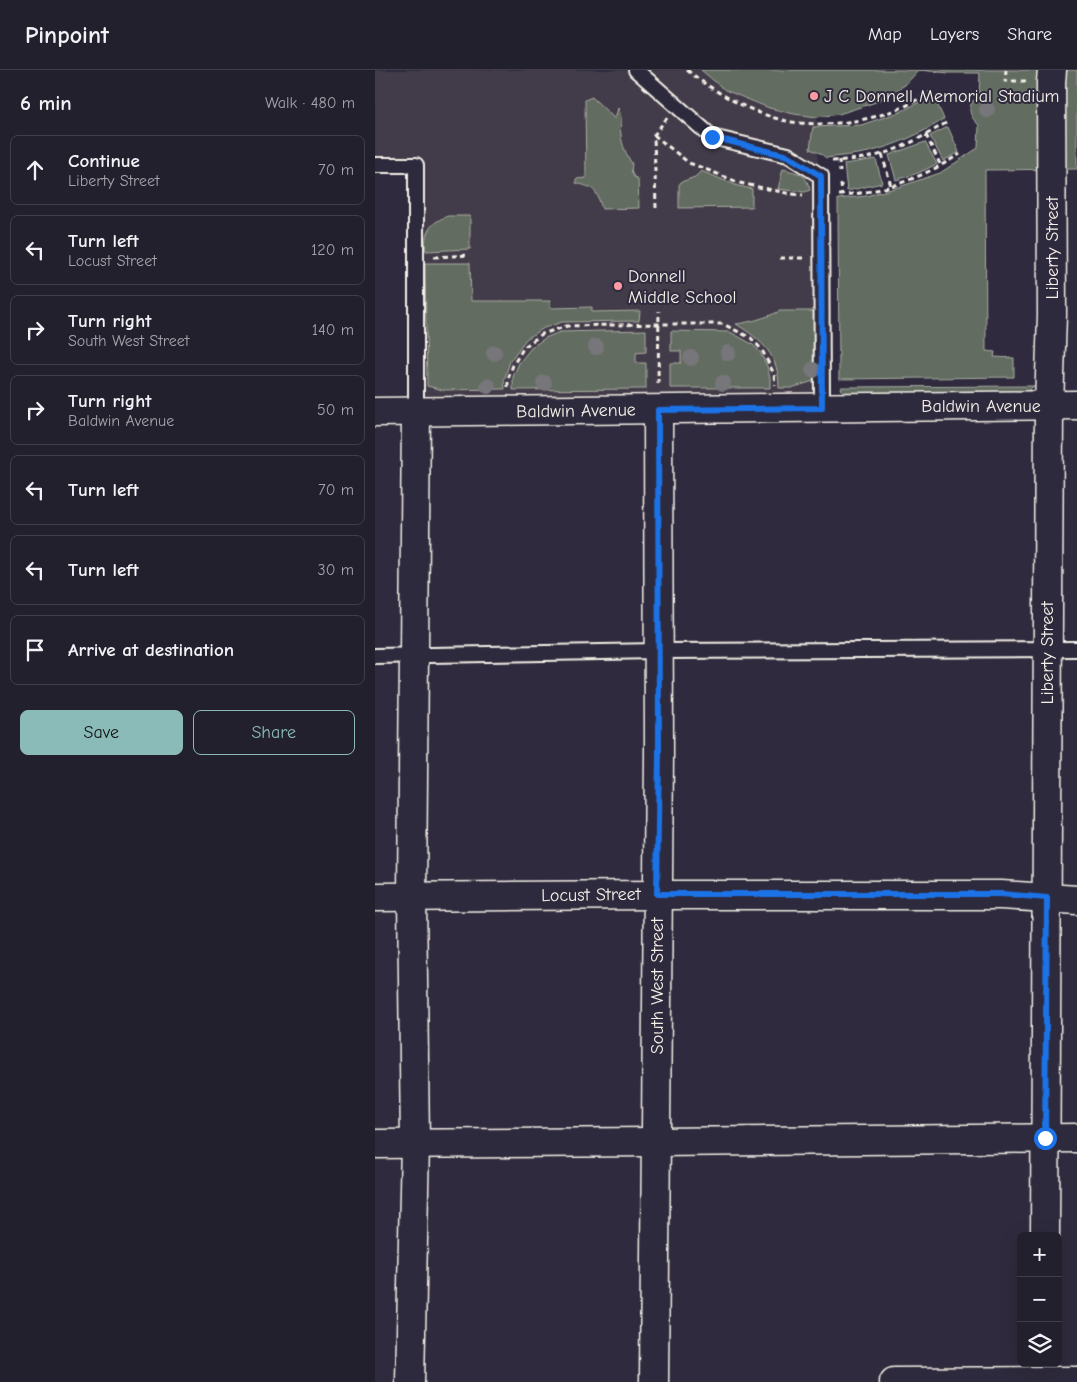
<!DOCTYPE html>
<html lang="en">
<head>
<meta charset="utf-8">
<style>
	:root { --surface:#23202e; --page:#2f2d3a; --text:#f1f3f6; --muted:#a3a3aa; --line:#403e4a; --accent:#8bbbb9 }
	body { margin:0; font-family:"Comic Neue",sans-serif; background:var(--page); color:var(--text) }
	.controls { position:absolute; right:15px; bottom:15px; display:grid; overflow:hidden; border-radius:8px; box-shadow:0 5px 20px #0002 }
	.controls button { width:45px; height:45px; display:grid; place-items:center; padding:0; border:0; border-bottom:1px solid var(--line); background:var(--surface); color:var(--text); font:25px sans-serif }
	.stop { position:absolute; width:15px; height:15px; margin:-11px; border:4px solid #1a73e8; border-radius:50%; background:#fff }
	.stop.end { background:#1a73e8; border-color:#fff; box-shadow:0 1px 5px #0008 }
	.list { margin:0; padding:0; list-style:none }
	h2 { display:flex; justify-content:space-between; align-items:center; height:65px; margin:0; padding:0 20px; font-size:21px }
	h2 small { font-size:16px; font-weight:400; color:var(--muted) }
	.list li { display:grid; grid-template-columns:32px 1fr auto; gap:15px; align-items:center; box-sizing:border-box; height:70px; margin:0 10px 10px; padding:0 10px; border:1px solid var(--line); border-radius:8px }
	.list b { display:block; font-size:19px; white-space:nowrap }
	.list p { margin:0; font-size:16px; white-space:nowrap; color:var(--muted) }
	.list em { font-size:16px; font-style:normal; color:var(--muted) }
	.actions { display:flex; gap:10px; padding:15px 20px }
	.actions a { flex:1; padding:11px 0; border:1px solid var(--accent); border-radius:8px; text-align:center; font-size:18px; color:var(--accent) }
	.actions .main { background:var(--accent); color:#111 }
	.icon { flex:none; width:28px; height:28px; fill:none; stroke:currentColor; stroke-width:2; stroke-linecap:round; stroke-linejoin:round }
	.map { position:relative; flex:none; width:702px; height:1312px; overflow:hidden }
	header { display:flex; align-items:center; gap:30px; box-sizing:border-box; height:70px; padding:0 25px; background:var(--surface); border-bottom:1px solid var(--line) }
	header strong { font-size:24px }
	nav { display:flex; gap:28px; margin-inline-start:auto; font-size:18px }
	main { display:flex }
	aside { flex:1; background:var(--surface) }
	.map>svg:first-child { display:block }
</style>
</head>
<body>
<header>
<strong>Pinpoint</strong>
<nav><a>Map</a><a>Layers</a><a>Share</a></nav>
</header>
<main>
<aside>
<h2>6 min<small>Walk · 480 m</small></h2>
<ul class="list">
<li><svg class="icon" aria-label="ahead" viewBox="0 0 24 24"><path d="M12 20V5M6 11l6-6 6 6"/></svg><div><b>Continue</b><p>Liberty Street</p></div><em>70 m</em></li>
<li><svg class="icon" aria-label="left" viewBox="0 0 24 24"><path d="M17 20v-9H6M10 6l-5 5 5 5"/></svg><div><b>Turn left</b><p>Locust Street</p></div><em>120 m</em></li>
<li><svg class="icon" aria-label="right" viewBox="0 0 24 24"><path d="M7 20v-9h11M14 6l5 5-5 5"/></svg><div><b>Turn right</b><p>South West Street</p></div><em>140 m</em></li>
<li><svg class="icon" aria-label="right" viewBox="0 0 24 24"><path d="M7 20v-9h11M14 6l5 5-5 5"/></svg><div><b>Turn right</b><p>Baldwin Avenue</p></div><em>50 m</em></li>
<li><svg class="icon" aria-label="left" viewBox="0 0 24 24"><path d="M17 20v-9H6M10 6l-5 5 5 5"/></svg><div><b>Turn left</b></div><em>70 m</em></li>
<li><svg class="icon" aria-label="left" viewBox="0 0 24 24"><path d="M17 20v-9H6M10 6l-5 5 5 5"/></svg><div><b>Turn left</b></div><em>30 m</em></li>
<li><svg class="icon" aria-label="arrive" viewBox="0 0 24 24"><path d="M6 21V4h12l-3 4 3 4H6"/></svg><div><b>Arrive at destination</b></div></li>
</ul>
<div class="actions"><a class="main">Save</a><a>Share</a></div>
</aside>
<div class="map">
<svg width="702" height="1312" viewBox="0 0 702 1312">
	<rect width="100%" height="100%" fill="#2f2a3d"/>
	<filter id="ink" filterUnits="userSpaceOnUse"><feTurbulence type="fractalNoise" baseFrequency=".02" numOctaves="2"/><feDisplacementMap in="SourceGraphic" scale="10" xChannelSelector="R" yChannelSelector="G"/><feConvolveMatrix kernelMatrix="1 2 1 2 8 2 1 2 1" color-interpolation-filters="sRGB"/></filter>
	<g filter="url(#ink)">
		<path fill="#433a48" d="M0,0H326L350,20L394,38L419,44L442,47L447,338L41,342V95H0Z"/>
		<g fill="#626c61" stroke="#abaea4">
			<path d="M326,0H702V99L610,100L611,281L620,282L619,287L639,288V307L464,309L463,129L491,126L527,116L565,103L603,78L604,55C592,45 592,34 604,25L605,3H574L544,0L530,15L501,32L464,44L442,47L419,44L394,38L350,20Z"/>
			<path d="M558,25L569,49C546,64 521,75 494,82C480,85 465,86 451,88L445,83L435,79L438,57L486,55L525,42Z"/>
			<path d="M217,27L240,49L243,38C249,50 244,53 246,65C247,76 252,85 257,94C256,100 256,102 259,107L263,109L264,138L227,139C221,120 221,118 201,113V109L211,108L210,30Z"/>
			<path d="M573,57L584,82L568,91L555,66Z"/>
			<path d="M550,72L562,94L543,103L521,110L514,85Z"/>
			<path d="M501,89L507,113L472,121L469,94Z"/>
			<path d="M408,99C425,104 430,102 435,120L430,122L403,119Z"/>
			<path d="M326,101L363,116L377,119V137L304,138V115L306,112L320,107Z"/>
			<path d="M73,146H95V179L51,181C48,162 56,152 73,146Z"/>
			<path d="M50,193H95L96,231H175V238L217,237V242L265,241L264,251L187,252L169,258L151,269L135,291L129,311L130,319L68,320L52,316Z"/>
			<path d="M405,241H437L440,243L441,247L442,310L416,318H404C404,285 387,270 361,254C376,252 390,248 405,241Z"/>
			<path d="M271,260V282L261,283V293H271V319L138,320V307L144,293L156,278L170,268L185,262Z"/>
			<path d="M296,261L355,262L377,274L385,282L392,296L395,308V318H295V293H306V281H296Z"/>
			<path d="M659,316L650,323L475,325L467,321L466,317Z"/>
		</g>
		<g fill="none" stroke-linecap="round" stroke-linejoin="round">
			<defs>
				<g id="lane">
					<path d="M261,0L337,67L413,85L446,106L447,338"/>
					<path d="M0,95H41V342"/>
					<path d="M0,586L283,581L702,579"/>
				</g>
				<g id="street">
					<path d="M0,342L702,335"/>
					<path d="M0,827L283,825H626L702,830"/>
					<path d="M0,1074L281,1072L702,1068"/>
					<path d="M670,1166L674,336L677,245L676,12L677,0"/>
					<path d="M35,1312L40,1073L37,827L41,342"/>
					<path d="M279,1312L284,682L283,340"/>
					<path d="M519,1312L702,1311"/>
				</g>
			</defs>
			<use href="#lane" stroke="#f4f1e8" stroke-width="18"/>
			<use href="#street" stroke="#f4f1e8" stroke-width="31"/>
			<g stroke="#f4f1e8" stroke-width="3" stroke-dasharray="5 4" stroke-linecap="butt">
				<path d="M312,0C340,23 381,46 417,52C452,57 490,52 523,39C534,35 545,28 556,22"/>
				<path d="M631,0L630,11H653"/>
				<path d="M279,65L314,93L325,97L365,113L416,124L428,125"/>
				<path d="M551,65L566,96"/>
				<path d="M507,84L516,116"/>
				<path d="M464,90L465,102"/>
				<path d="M457,91C473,90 491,89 507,84C530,77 551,65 571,53"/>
				<path d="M466,114L467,125"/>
				<path d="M464,125C508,123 549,107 585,84"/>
				<path d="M281,138L279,65L292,48"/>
				<path d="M59,187L95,185"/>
				<path d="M405,188H428"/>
				<path d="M283,314L284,241"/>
				<path d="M133,317V309L138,295L149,277L167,264L192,256L284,254H348L376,268L387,280L399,304L400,315"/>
			</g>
			<use href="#lane" stroke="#2f2a3d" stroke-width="14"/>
			<use href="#street" stroke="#2f2a3d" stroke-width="28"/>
		</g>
		<g fill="#77767a">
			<circle cx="612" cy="40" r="8"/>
			<circle cx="221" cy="277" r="8"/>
			<circle cx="119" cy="283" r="8"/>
			<circle cx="353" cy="283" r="8"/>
			<circle cx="316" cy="288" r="8"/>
			<circle cx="438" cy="300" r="8"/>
			<circle cx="169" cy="313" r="8"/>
			<circle cx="348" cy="313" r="8"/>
			<circle cx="113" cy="316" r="8"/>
		</g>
	</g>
	<g fill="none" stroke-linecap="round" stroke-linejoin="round" filter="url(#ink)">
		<path stroke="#1a73e8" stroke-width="6" d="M337,67L413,86L446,106L447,338L283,340L284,682L282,824H626L672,828L670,1068"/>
	</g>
	<g fill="#ff9aa2" stroke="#2f2a3d" stroke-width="2">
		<circle cx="439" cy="26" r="5"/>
		<circle cx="243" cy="216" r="5"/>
	</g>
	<g text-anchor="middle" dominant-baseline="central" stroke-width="4" stroke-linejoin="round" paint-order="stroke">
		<g font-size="18" fill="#f4f1e8" stroke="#2f2a3d" text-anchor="start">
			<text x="449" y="26">J C Donnell Memorial Stadium</text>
			<text x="253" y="206">Donnell<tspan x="253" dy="21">Middle School</tspan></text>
		</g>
		<g font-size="18" fill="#f4f1e8" stroke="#2f2a3d">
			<text transform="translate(677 178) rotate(-90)">Liberty Street</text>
			<text x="606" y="336">Baldwin Avenue</text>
			<text transform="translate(201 341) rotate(-1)">Baldwin Avenue</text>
			<text transform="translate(672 583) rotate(-90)">Liberty Street</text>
			<text transform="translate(216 825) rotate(-1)">Locust Street</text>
			<text transform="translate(282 916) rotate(-90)">South West Street</text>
		</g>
	</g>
</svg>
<div class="controls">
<button>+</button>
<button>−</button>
<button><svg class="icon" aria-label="layers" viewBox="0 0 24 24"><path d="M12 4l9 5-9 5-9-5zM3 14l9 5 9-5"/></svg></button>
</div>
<div class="stop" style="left:670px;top:1068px"></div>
<div class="stop end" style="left:337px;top:67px"></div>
</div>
</main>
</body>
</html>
